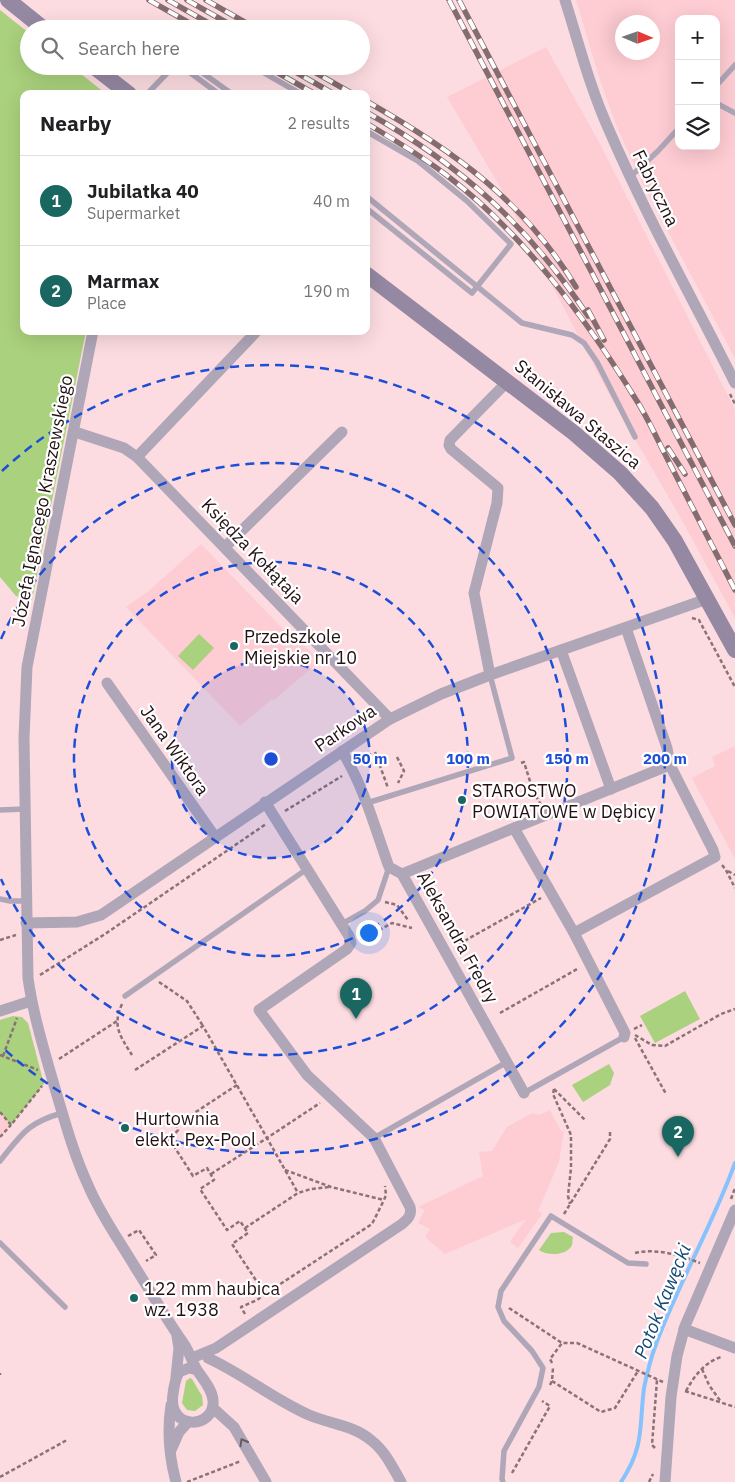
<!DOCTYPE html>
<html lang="en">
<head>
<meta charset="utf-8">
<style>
	:root { --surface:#fff; --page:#f6f6f6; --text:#202124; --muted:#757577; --line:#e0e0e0; --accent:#1a6762 }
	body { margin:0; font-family:"IBM Plex Sans",sans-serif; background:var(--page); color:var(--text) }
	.controls { position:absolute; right:15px; top:15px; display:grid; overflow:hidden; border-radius:10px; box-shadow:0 5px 20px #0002 }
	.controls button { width:45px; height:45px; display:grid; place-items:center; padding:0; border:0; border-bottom:1px solid var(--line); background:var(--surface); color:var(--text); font:25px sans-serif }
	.compass { position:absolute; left:615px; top:15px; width:45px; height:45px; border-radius:50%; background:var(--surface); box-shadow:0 5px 20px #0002; rotate:92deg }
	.you { position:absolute; left:368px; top:932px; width:18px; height:18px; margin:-12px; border:4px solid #fff; border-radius:50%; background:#1a73e8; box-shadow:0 0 0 8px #1a73e833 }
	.badge { display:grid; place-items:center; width:32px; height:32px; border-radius:50%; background:var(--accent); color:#fff; font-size:16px; font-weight:700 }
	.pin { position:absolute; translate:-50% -41px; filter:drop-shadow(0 1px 2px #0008) }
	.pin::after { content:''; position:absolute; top:26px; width:18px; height:15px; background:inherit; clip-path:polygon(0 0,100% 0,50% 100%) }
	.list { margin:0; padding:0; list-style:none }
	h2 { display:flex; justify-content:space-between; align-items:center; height:65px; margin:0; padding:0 20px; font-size:21px }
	h2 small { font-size:16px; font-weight:400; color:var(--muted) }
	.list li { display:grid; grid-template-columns:32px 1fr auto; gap:15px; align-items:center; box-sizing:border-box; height:90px; padding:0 20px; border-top:1px solid var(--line) }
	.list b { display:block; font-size:19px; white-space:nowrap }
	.list p { margin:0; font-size:16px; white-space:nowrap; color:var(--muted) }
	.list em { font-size:16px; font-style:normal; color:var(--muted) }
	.icon { flex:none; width:28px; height:28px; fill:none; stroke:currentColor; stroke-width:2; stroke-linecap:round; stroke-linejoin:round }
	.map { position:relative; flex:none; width:735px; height:1482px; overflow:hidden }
	.search { position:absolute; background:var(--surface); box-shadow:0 5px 20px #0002; left:20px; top:20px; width:350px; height:55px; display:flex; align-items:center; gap:12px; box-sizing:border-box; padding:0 18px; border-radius:28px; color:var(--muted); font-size:19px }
	.panel { position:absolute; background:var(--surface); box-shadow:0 5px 20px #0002; left:20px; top:90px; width:350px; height:245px; border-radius:10px }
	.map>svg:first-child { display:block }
</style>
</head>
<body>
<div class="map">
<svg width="735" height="1482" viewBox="0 0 735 1482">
	<rect width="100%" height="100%" fill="#fcdce0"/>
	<g fill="#feccd3" fill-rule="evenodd">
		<path d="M576,0H735V358L643,184L617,127L600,80ZM679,19H716V146H679ZM622,22H652V52H622Z"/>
		<path d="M546,47L600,144L735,410V618L679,515L610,396L502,190L447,97Z"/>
		<path d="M201,544L283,629L288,630L320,661L274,700L272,699L240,726L126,607L150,590Z"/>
		<path d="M735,746V859L692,778L715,766L712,757Z"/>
		<path d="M550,1110L561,1131H564L559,1162L538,1211L542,1214L518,1248L510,1242L526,1219L445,1254L425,1237L430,1229L418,1223L425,1210L418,1207L483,1176L479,1152L492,1151L507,1127L532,1113L539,1115Z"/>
		<path d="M0,1112L11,1125L0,1137Z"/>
	</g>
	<g fill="#aad17d">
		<path d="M0,10L29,33V66H71L105,93L24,94V331H86L32,600L16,596L0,577Z"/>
		<path d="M199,634L214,648L193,670L178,656Z"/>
		<path d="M685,991L700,1019L655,1043L640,1016Z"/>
		<path d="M13,1016L22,1017L28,1023L44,1084L11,1125L0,1112V1020Z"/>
		<path d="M609,1064L614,1073L610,1085L583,1102L572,1085Z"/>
		<path d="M564,1232L573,1237C572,1240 573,1242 572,1245C567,1256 547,1256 539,1250L551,1233Z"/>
		<path d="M190,1378L192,1379L202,1396L203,1405L195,1411L187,1410L182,1403L186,1381Z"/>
	</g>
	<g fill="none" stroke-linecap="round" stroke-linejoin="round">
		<path stroke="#87c2fc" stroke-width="4" d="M621,1482C645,1446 639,1426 644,1388C647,1373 651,1358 656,1344C679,1282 713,1224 735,1163"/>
		<g stroke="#8b7276" stroke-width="2.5" stroke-dasharray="4 2.5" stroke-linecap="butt">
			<path d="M730,394L735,404"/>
			<path d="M692,618L699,620L735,687"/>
			<path d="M364,722L366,710"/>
			<path d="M375,752L388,788"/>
			<path d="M397,757L404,771L398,783"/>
			<path d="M521,763L524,762L533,791L541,805"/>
			<path d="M285,811L342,776"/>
			<path d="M722,865L726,870L735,888"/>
			<path d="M728,871L735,875"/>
			<path d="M385,902L397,905L408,920"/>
			<path d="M0,940L16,935"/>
			<path d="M362,940L392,923L412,928"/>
			<path d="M459,944L541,898"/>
			<path d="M40,975L105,934L266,824"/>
			<path d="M159,982L187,1001L203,1026"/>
			<path d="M122,1004C112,1026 120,1036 132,1055"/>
			<path d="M500,1013L579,968"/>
			<path d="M634,1029L642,1025"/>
			<path d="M635,1035L652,1045L665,1046L721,1014L735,1009"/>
			<path d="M635,1038L666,1094"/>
			<path d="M0,1055L38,1070"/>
			<path d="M3,1056L17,1018"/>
			<path d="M59,1059L117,1021"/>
			<path d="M135,1070L203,1026L267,1138L320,1103"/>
			<path d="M237,1085L176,1125L178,1130L170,1140L193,1176L207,1168L214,1180L200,1189L227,1230L240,1221L248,1233L232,1244L265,1294L372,1224L384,1200"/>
			<path d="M554,1089L553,1094L571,1135V1168L568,1196L570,1204"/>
			<path d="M554,1089L585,1120"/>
			<path d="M0,1112L11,1125L42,1086"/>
			<path d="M0,1137L11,1125"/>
			<path d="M285,1170L331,1187L384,1200L386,1195L385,1186"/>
			<path d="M211,1174L267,1138L298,1193"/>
			<path d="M731,1199L735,1188"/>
			<path d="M564,1214L610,1139V1130"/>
			<path d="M245,1228L298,1193L311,1189L330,1187"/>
			<path d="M128,1236L139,1230L156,1255L146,1261"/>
			<path d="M635,1253C656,1248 680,1255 700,1263"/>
			<path d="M509,1308L562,1343"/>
			<path d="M245,1314L241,1307L257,1300L265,1294"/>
			<path d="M552,1363L550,1359L562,1343H577L663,1382"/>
			<path d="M702,1369L709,1385L721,1402"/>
			<path d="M0,1373V1375"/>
			<path d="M552,1381L601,1412L615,1408L638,1371"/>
			<path d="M550,1385L552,1381L553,1368"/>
			<path d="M685,1391L735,1407"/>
			<path d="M686,1391C694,1376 705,1362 721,1357"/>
			<path d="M655,1448L652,1445L657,1380"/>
			<path d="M512,1473L550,1406L542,1401"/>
			<path d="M0,1477L67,1440"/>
			<path d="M187,1482L241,1461"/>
			<path d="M649,1482L653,1474"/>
		</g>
		<g stroke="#afa6b8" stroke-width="5.5">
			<path d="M181,66L219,94"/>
			<path d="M193,66L232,94"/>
			<path d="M252,66L301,94"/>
			<path d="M716,86L735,65"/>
			<path d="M147,94L174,66"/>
			<path d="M716,103L735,113"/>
			<path d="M366,131L418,161L467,201L511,244L472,293L366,208"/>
			<path d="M630,177L658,151L679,128"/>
			<path d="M366,196L522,323L572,335L584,343L597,362L635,437"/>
			<path d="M367,803L512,758L490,675"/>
			<path d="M0,810L25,809"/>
			<path d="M0,899L10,901H26"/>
			<path d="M342,924L365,911L378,900L389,867"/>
			<path d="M125,996L307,869"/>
			<path d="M524,1093L624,1037"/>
			<path d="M374,1138L507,1062"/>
			<path d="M0,1161C22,1134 27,1123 62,1113"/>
			<path d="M0,1243L65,1307"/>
			<path d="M503,1482L502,1479L504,1451L539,1387L543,1368L532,1351L504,1321L498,1307L501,1291L551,1216L628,1263L646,1264"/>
		</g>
		<g stroke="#afa6b8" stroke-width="11">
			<path d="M565,0C579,44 590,88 609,130C646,216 693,299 735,383"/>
			<path d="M93,331L27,667L24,738L28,978C33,1014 44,1050 54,1085C64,1118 73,1153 88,1185C100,1214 119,1240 135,1267C151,1292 166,1319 184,1344C190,1353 192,1362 197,1370C203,1379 212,1389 213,1400C216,1429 167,1432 173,1394C174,1386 175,1379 179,1372L189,1368L197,1370"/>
			<path d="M75,432L124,448L137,457L390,719"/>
			<path d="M137,457L255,333"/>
			<path d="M225,547L342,432"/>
			<path d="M561,650L611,789"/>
			<path d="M490,675L474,593L497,503L498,488L451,449L449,445L450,440L508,381"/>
			<path d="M107,683L215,837"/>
			<path d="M342,751C364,787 375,828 389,867L402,874L524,1093"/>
			<path d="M514,828L670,765"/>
			<path d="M402,874L514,828L574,933L625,1033L624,1037"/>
			<path d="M26,923L77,922L101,915L390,719L441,694L490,675L707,599"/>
			<path d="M574,933L715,857L713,850L670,765L667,748L626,628"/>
			<path d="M0,1011L31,1001"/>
			<path d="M684,1329L735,1348"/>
			<path d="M192,1358L216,1348L402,1224C408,1219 412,1215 410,1207L374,1138L307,1075L259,1010L347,949L351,943L349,936L265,802"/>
			<path d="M208,1358C243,1374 273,1399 309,1415C330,1424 354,1425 372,1441C385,1451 393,1468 401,1482"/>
			<path d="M176,1377L179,1348L177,1336"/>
			<path d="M171,1405C167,1431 169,1456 176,1482"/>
			<path d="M213,1408L234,1427L266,1482"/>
			<path d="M171,1450L179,1432L188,1422"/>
			<path d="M665,1482L671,1397L677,1356L685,1326L735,1210"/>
		</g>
		<g stroke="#9588a2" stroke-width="16">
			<path d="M8,0L44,29"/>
			<path d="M93,66L129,94"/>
			<path d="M366,274L574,433L620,473L652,508L675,541L735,650"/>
		</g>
		<defs>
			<g id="rail">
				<path d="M149,0L200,29"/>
				<path d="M168,0L219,29"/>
				<path d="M187,0L238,29"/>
				<path d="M206,0L257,29"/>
				<path d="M449,0L735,546"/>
				<path d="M459,0L735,525"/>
				<path d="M266,66L315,94"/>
				<path d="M285,66L334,94"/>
				<path d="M304,66L353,94"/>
				<path d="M366,101C454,151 523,200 576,287"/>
				<path d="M366,112C462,166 527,224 588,316"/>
				<path d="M366,123C393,139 420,155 445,174C523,233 584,316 635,398C648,418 658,441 669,462C691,505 713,547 735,590"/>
				<path d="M588,310L604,340"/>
				<path d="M668,448L685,474"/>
			</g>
		</defs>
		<use href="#rail" stroke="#846c6f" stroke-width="5.5"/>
		<use href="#rail" stroke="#fff" stroke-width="4" stroke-dasharray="11" stroke-linecap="butt"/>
	</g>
	<defs><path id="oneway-chevron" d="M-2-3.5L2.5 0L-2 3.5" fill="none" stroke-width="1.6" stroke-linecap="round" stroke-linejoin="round" transform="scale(1.25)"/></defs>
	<use stroke="#695c66" href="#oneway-chevron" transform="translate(243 1442) rotate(-120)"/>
	<circle cx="271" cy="759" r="99" fill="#1d4ed8" fill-opacity=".12"/>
	<g fill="none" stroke="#1d4ed8" stroke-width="2.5" stroke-dasharray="9 6">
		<circle cx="271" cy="759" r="99"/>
		<circle cx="271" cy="759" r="197"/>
		<path d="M1 639A296 296 0 1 1 1 879"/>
		<path d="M2 471A394 394 0 1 1 2 1047"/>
	</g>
	<g fill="#1a6762" stroke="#fff" stroke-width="2">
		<circle cx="234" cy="646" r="5"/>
		<circle cx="462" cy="800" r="5"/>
		<circle cx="125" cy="1128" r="5"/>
		<circle cx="134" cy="1298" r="5"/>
	</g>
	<g text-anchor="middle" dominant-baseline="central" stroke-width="4.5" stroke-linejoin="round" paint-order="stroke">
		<g font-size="18" fill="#231114" stroke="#fff">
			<text transform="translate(656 188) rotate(64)">Fabryczna</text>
			<text transform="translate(578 414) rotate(40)">Stanisława Staszica</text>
			<text transform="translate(42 501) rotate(-79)">Józefa Ignacego Kraszewskiego</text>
			<text transform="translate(253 551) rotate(46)">Księdza Kołłątaja</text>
			<text transform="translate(345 728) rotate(-34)">Parkowa</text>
			<text transform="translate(175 750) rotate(55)">Jana Wiktora</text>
			<text transform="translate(458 937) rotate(61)">Aleksandra Fredry</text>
		</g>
		<g font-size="18" fill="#231114" stroke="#fff" text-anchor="start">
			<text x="244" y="636">Przedszkole<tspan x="244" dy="21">Miejskie nr 10</tspan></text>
			<text x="472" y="790">STAROSTWO<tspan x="472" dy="21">POWIATOWE w Dębicy</tspan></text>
			<text x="135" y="1118">Hurtownia<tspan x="135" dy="21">elekt. Pex-Pool</tspan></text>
			<text x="144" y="1288">122 mm haubica<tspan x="144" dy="21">wz. 1938</tspan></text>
		</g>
		<g font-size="19" font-style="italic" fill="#124876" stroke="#fff">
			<text transform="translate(662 1301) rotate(-68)">Potok Kawęcki</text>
		</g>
	</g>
	<circle cx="271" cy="759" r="8" fill="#1d4ed8" stroke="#fff" stroke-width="2.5"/>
	<g font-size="15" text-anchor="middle" font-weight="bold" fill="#1d4ed8" stroke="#fff" stroke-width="4.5" stroke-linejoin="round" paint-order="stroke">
		<text x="370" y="764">50 m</text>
		<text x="468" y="764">100 m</text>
		<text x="567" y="764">150 m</text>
		<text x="665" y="764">200 m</text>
	</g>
</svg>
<div class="controls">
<button>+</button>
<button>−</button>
<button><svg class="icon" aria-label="layers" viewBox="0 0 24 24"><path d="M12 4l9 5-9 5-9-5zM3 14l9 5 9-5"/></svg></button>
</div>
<svg class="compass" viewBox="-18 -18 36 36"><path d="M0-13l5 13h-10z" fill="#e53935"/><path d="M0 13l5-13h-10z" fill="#757577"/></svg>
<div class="you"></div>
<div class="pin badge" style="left:356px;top:1019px">1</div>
<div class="pin badge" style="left:678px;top:1157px">2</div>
<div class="search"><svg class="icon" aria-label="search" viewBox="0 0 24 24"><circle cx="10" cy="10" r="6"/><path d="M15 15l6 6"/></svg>Search here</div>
<section class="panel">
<h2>Nearby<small>2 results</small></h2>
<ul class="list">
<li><span class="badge">1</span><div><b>Jubilatka 40</b><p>Supermarket</p></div><em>40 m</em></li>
<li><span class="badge">2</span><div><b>Marmax</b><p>Place</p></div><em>190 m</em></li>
</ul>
</section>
</div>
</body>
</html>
